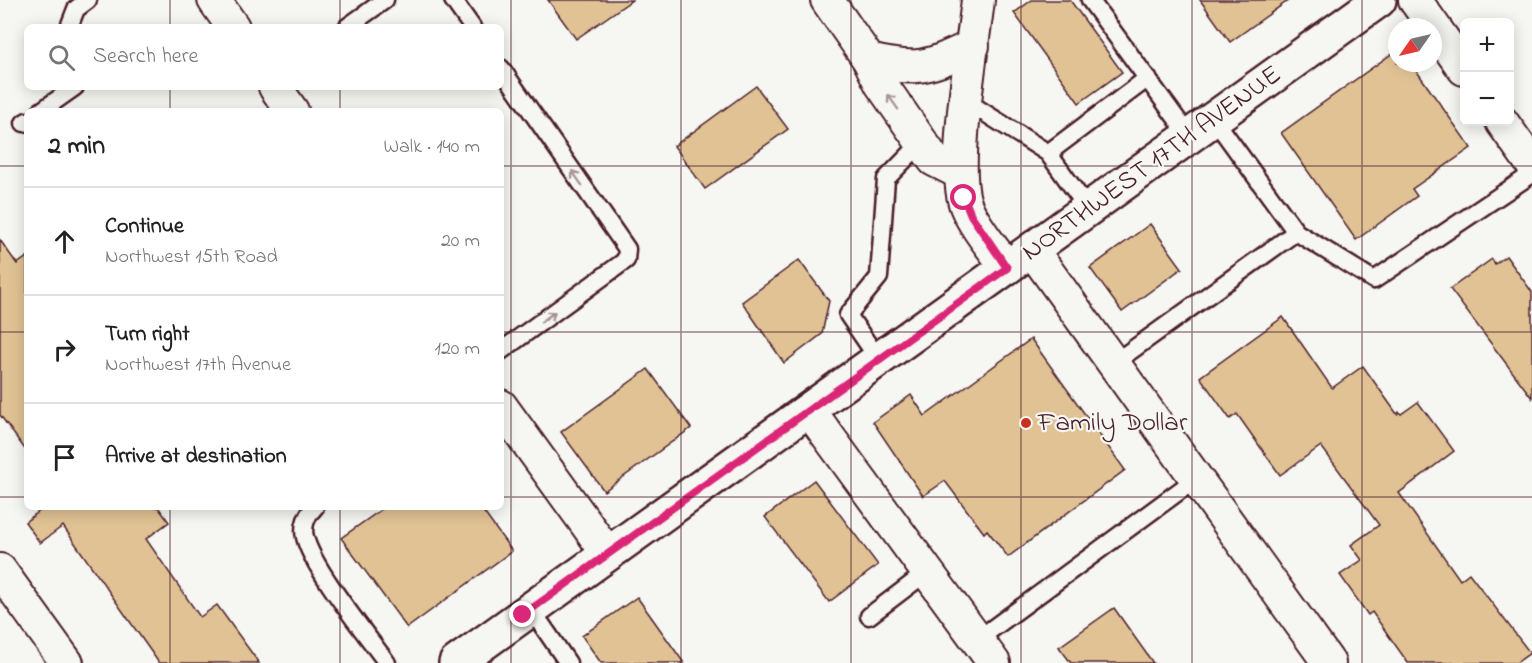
<!DOCTYPE html>
<html lang="en">
<head>
<meta charset="utf-8">
<style>
	:root { --surface:#fff; --page:#f2f2f2; --text:#222; --muted:#767676; --line:#e0e0e0 }
	body { margin:0; font-family:"Indie Flower",sans-serif; background:var(--page); color:var(--text) }
	.controls { position:absolute; right:18px; top:18px; display:grid; overflow:hidden; border-radius:9px; box-shadow:0 3px 15px #0003 }
	.controls button { width:54px; height:54px; display:grid; place-items:center; padding:0; border:0; border-bottom:2px solid var(--line); background:var(--surface); color:var(--text); font:30px sans-serif }
	.compass { position:absolute; left:1388px; top:18px; width:54px; height:54px; border-radius:50%; background:var(--surface); box-shadow:0 3px 15px #0003; rotate:236deg }
	.stop { position:absolute; width:18px; height:18px; margin:-14px; border:4px solid #db2777; border-radius:50%; background:#fff }
	.stop.end { background:#db2777; border-color:#fff; box-shadow:0 2px 6px #0008 }
	.list { margin:0; padding:0; list-style:none }
	h2 { display:flex; justify-content:space-between; align-items:center; height:78px; margin:0; padding:0 24px; font-size:26px }
	h2 small { font-size:20px; font-weight:400; color:var(--muted) }
	.list li { display:grid; grid-template-columns:39px 1fr auto; gap:18px; align-items:center; box-sizing:border-box; height:108px; padding:0 24px; border-top:2px solid var(--line) }
	.list b { display:block; font-size:22px; white-space:nowrap }
	.list p { margin:0; font-size:20px; white-space:nowrap; color:var(--muted) }
	.list em { font-size:20px; font-style:normal; color:var(--muted) }
	.icon { flex:none; width:33px; height:33px; fill:none; stroke:currentColor; stroke-width:2; stroke-linecap:round; stroke-linejoin:round }
	.map { position:relative; flex:none; width:1532px; height:663px; overflow:hidden }
	.search { position:absolute; background:var(--surface); box-shadow:0 3px 15px #0003; left:24px; top:24px; width:480px; height:66px; display:flex; align-items:center; gap:15px; box-sizing:border-box; padding:0 21px; border-radius:9px; color:var(--muted); font-size:22px }
	.panel { position:absolute; background:var(--surface); box-shadow:0 3px 15px #0003; left:24px; top:108px; width:480px; height:402px; border-radius:9px }
	.map>svg:first-child { display:block }
</style>
</head>
<body>
<div class="map">
<svg width="1532" height="663" viewBox="0 0 1532 663">
	<rect width="100%" height="100%" fill="#f6f6f2"/>
	<filter id="ink" filterUnits="userSpaceOnUse"><feTurbulence type="fractalNoise" baseFrequency=".0167" numOctaves="2"/><feDisplacementMap in="SourceGraphic" scale="12" xChannelSelector="R" yChannelSelector="G"/><feConvolveMatrix kernelMatrix="1 2 1 2 8 2 1 2 1" color-interpolation-filters="sRGB"/></filter>
	<g filter="url(#ink)">
		<g fill="#e0c294" stroke="#4a1f2b" stroke-width="1.5">
			<path d="M548,0H632L576,39Z"/>
			<path d="M1032,0H1070L1122,72L1079,103L1014,13Z"/>
			<path d="M1200,0H1289L1230,42Z"/>
			<path d="M1397,50V63H1411L1471,148L1412,189L1417,196L1356,240L1281,133Z"/>
			<path d="M756,86L788,129L705,189L674,146Z"/>
			<path d="M1150,224L1182,268L1122,312L1090,268Z"/>
			<path d="M0,240L17,264L27,257V452L0,415Z"/>
			<path d="M1506,256L1532,292V398L1450,289L1492,259L1495,264Z"/>
			<path d="M799,260L829,301L822,334L784,363L742,302Z"/>
			<path d="M1283,317L1332,388L1363,366L1397,414L1399,412L1401,414L1418,402L1454,451L1399,493L1460,580L1469,573L1530,653L1516,663H1408L1372,612L1368,615L1340,575L1362,560L1351,545L1379,525L1321,446L1280,475L1237,414L1230,419L1200,377Z"/>
			<path d="M1031,339L1125,470L1008,557L987,530L984,533L945,481L923,496L873,422L911,395L925,416Z"/>
			<path d="M648,369L691,428L604,491L561,432Z"/>
			<path d="M814,480L878,565L829,602L765,517Z"/>
			<path d="M45,507H158L169,522L146,539L200,617L217,605L259,663H159L63,526L40,543L25,522Z"/>
			<path d="M385,507H480L512,551L407,628L341,538Z"/>
			<path d="M637,597L684,663H601L582,636Z"/>
			<path d="M1114,608L1153,663H1071L1059,647Z"/>
		</g>
		<g fill="none" stroke-linecap="round" stroke-linejoin="round">
			<defs>
				<g id="service">
					<path d="M453,0L472,27"/>
					<path d="M1090,0L1190,137"/>
					<path d="M69,27L76,9L88,0"/>
					<path d="M347,27L385,0"/>
					<path d="M501,68L627,249L626,260L501,351"/>
					<path d="M966,101L1048,153L1089,210"/>
					<path d="M41,111L75,87"/>
					<path d="M24,123L27,121"/>
					<path d="M1048,153L1148,78"/>
					<path d="M1296,232L1374,280L1532,174"/>
					<path d="M879,360L848,315L879,277L886,179L922,142"/>
					<path d="M1114,363L1296,232L1214,119"/>
					<path d="M315,507C307,514 302,526 305,537C312,568 367,635 387,663"/>
					<path d="M531,609L568,663"/>
					<path d="M869,616L927,572"/>
					<path d="M977,640L1197,478"/>
				</g>
				<g id="minor">
					<path d="M214,0L233,27"/>
					<path d="M827,0L869,60L881,84L934,160L960,173"/>
					<path d="M978,0C973,45 951,169 966,206C975,228 994,249 1007,268"/>
					<path d="M1415,0L1464,69"/>
					<path d="M869,60C918,72 928,67 973,46"/>
					<path d="M275,87L292,111"/>
					<path d="M1502,122L1532,164"/>
					<path d="M1032,250L1329,663"/>
					<path d="M501,406L608,554"/>
					<path d="M809,410L994,663"/>
					<path d="M0,570L67,663"/>
				</g>
				<path id="secondary" d="M456,663L1379,0"/>
			</defs>
			<use href="#service" stroke="#4a1f2b" stroke-width="21"/>
			<use href="#minor" stroke="#4a1f2b" stroke-width="36"/>
			<use href="#secondary" stroke="#4a1f2b" stroke-width="38"/>
			<use href="#service" stroke="#f6f6f2" stroke-width="16"/>
			<use href="#minor" stroke="#f6f6f2" stroke-width="32"/>
			<use href="#secondary" stroke="#f6f6f2" stroke-width="33"/>
		</g>
		<defs><path id="oneway-shaft" d="M-6 0H5M1.5-3L5.5 0L1.5 3" fill="none" stroke-width="1.6" stroke-linecap="round" stroke-linejoin="round" transform="scale(1.5)"/></defs>
		<g stroke="#a99598">
			<use href="#oneway-shaft" transform="translate(893 102) rotate(-125)"/>
			<use href="#oneway-shaft" transform="translate(577 178) rotate(-125)"/>
			<use href="#oneway-shaft" transform="translate(548 317) rotate(-36)"/>
		</g>
	</g>
	<g fill="none" stroke-linecap="round" stroke-linejoin="round" filter="url(#ink)">
		<path stroke="#db2777" stroke-width="8" d="M523,615L1007,268L971,215L964,198"/>
	</g>
	<path fill="none" stroke="#4a1f2b" stroke-width="1.5" stroke-opacity="0.55" d="M170,0V27M340,0V27M511,0V663M681,0V663M851,0V663M1021,0V663M1192,0V663M1362,0V663M170,87V111M340,87V111M0,166H27M501,166H1532M0,332H27M501,332H1532M0,497H27M501,497H1532M170,507V663M340,507V663"/>
	<circle fill="#c8321e" stroke="#f6f6f2" stroke-width="2" cx="1026" cy="423" r="6"/>
	<g text-anchor="middle" dominant-baseline="central" stroke-width="4.5" stroke-linejoin="round" paint-order="stroke">
		<g font-size="27" fill="#4a1f2b" stroke="#f6f6f2">
			<text transform="translate(1152 164) rotate(-36)">NORTHWEST 17TH AVENUE</text>
		</g>
		<g font-size="27" fill="#4a1f2b" stroke="#f6f6f2" text-anchor="start">
			<text x="1038" y="423">Family Dollar</text>
		</g>
	</g>
</svg>
<div class="controls">
<button>+</button>
<button>−</button>
</div>
<svg class="compass" viewBox="-18 -18 36 36"><path d="M0-13l5 13h-10z" fill="#e53935"/><path d="M0 13l5-13h-10z" fill="#767676"/></svg>
<div class="stop" style="left:964px;top:198px"></div>
<div class="stop end" style="left:523px;top:615px"></div>
<div class="search"><svg class="icon" aria-label="search" viewBox="0 0 24 24"><circle cx="10" cy="10" r="6"/><path d="M15 15l6 6"/></svg>Search here</div>
<section class="panel">
<h2>2 min<small>Walk · 140 m</small></h2>
<ul class="list">
<li><svg class="icon" aria-label="ahead" viewBox="0 0 24 24"><path d="M12 20V5M6 11l6-6 6 6"/></svg><div><b>Continue</b><p>Northwest 15th Road</p></div><em>20 m</em></li>
<li><svg class="icon" aria-label="right" viewBox="0 0 24 24"><path d="M7 20v-9h11M14 6l5 5-5 5"/></svg><div><b>Turn right</b><p>Northwest 17th Avenue</p></div><em>120 m</em></li>
<li><svg class="icon" aria-label="arrive" viewBox="0 0 24 24"><path d="M6 21V4h12l-3 4 3 4H6"/></svg><div><b>Arrive at destination</b></div></li>
</ul>
</section>
</div>
</body>
</html>
